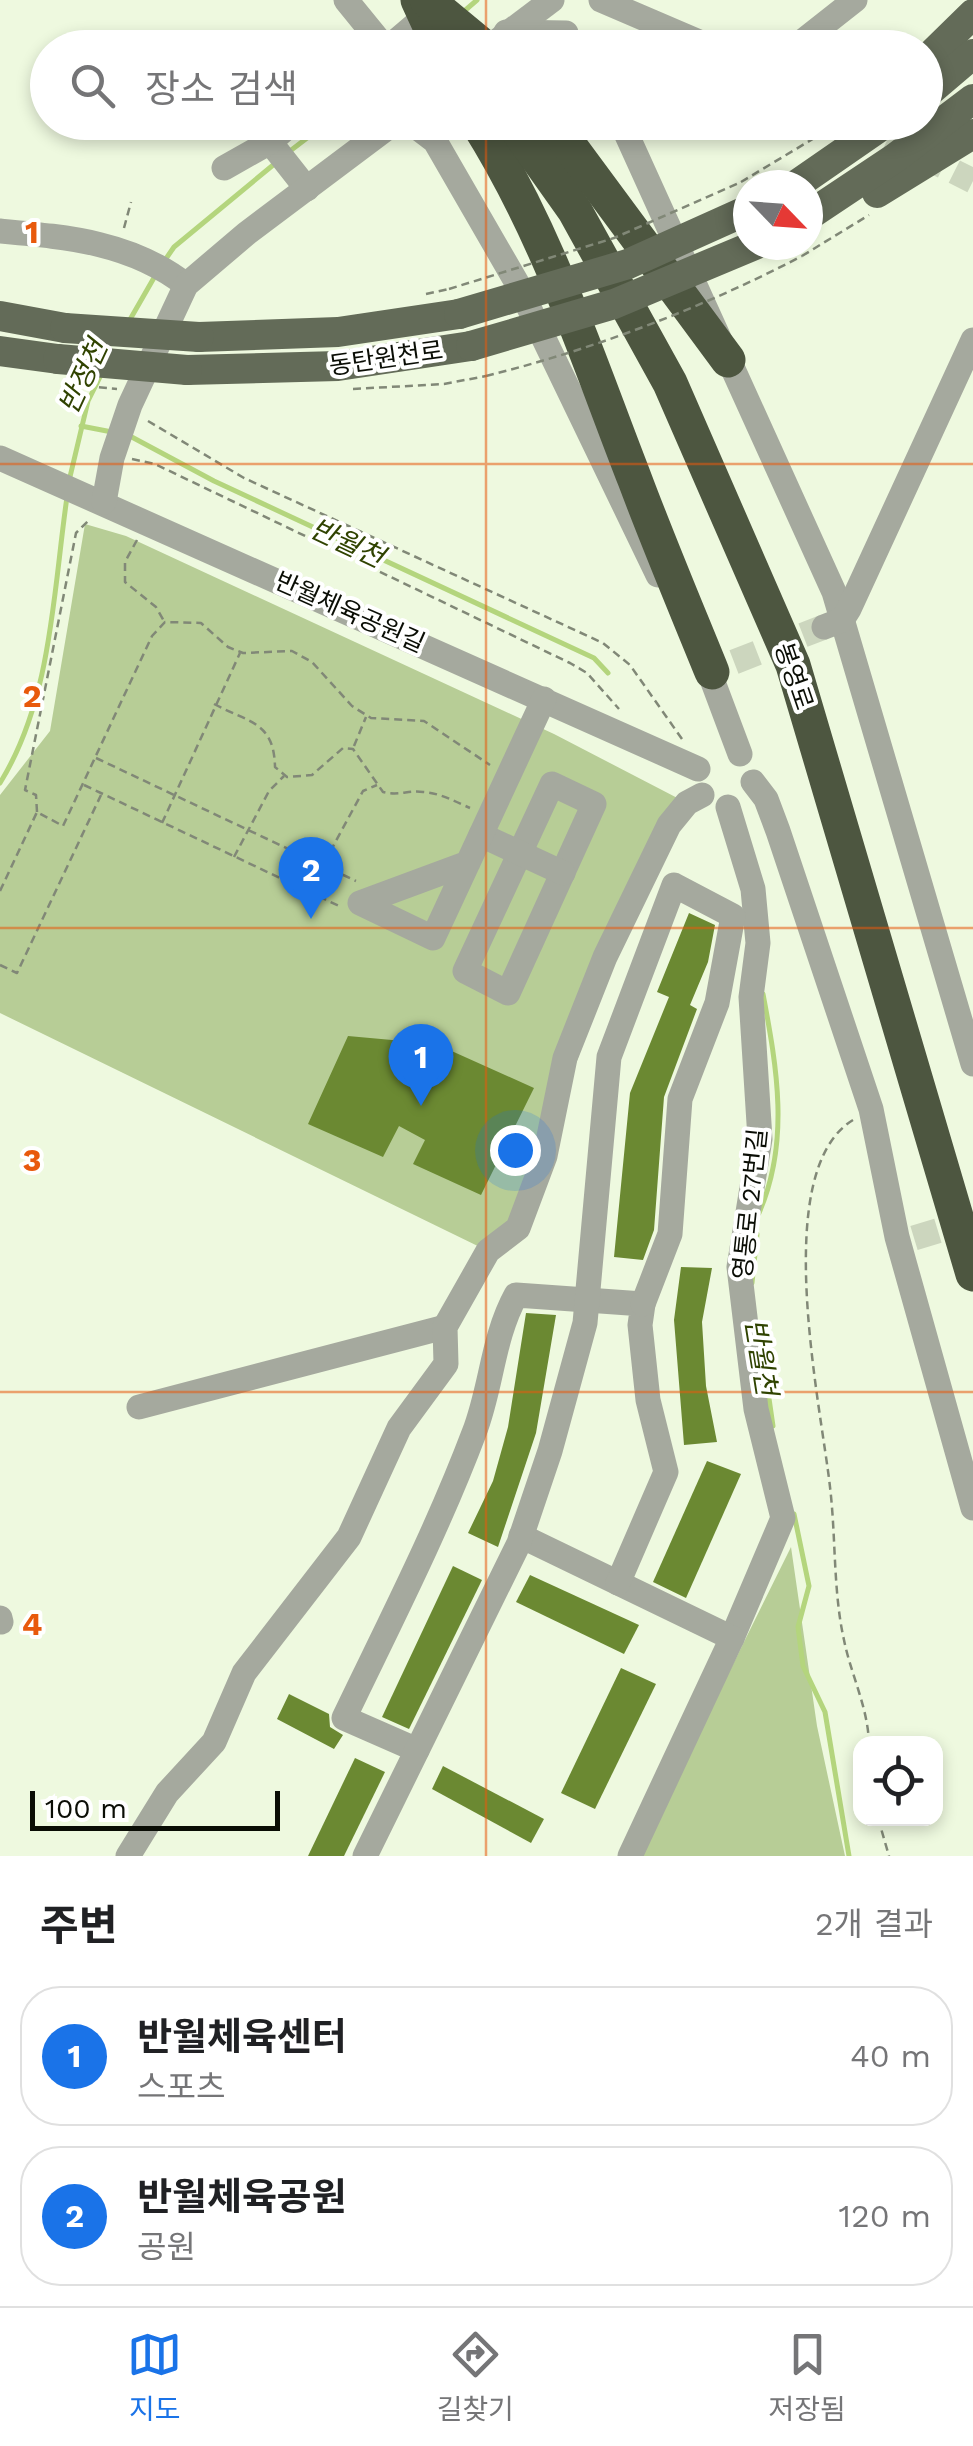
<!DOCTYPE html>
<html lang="ko">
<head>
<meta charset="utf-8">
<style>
	:root { --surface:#fff; --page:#f6f6f6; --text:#202124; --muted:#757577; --line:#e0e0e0; --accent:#1a73e8 }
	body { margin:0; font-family:"Work Sans","Noto Sans KR",sans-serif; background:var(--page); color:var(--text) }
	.controls { position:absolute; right:30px; bottom:30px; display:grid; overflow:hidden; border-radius:20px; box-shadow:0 5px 15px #0003 }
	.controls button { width:90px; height:90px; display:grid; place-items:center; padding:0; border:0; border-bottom:2px solid var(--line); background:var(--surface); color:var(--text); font:50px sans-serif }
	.compass { position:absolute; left:733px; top:170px; width:90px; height:90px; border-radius:50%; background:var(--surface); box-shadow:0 5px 15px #0003; rotate:115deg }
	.scale { position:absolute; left:30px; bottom:25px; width:250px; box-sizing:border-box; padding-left:10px; border:5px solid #0a0d05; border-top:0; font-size:28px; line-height:35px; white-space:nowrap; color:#0a0d05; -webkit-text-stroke:8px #fff; paint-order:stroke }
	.you { position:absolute; left:515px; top:1150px; width:35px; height:35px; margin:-25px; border:8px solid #fff; border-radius:50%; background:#1a73e8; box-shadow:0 0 0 15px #1a73e833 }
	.badge { display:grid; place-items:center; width:65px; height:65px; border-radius:50%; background:var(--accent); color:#fff; font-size:32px; font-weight:700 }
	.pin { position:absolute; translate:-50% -82px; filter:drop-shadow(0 2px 5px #0008) }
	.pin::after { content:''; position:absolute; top:52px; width:35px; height:30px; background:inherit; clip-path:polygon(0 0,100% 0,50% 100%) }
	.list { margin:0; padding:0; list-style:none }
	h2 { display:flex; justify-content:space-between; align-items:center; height:130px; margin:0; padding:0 40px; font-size:42px }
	h2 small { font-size:32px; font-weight:400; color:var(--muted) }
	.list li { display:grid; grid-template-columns:65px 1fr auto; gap:30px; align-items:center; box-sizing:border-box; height:140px; margin:0 20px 20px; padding:0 20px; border:2px solid var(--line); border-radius:40px }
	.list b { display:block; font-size:38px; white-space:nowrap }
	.list p { margin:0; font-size:32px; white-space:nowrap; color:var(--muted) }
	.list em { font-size:32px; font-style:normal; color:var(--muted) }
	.icon { flex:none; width:55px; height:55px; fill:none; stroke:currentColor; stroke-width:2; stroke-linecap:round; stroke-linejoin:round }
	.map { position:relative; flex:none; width:973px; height:1856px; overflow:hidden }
	.search { position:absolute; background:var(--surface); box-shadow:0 5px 15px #0003; left:30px; right:30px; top:30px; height:110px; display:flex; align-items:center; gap:25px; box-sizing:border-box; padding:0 35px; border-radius:55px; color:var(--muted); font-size:38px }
	.sheet { height:450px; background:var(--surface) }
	nav { display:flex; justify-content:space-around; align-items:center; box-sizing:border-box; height:140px; border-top:2px solid var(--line); background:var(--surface); font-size:28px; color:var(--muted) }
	nav a { display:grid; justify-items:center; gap:5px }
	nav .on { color:var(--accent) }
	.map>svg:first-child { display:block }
</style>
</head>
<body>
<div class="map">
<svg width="973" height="1856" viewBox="0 0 973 1856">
	<rect width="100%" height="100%" fill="#eef9df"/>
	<g fill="#b7cd96">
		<path d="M85,524L126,536L554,734L687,803L640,882L518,1228L488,1251L0,1013V795L50,731Z"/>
		<path d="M791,1547L817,1726L845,1856H638Z"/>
	</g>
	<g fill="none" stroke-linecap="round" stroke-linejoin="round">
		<g stroke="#b4d57d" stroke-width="5">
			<path d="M462,13L477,0"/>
			<path d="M290,151L328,122"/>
			<path d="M163,263L174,247L278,161"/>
			<path d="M128,323L155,276"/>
			<path d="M81,426L112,432"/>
			<path d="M128,435L214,481L594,658L608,673"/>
			<path d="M69,481L88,401L102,373"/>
			<path d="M0,783C52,699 53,593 67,497"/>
			<path d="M759,1213C790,1142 777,1068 763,994"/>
			<path d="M752,1283L757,1234"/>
			<path d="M758,1323L773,1426"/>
			<path d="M794,1514L809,1586L798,1627L803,1666L825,1712L849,1856"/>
		</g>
	</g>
	<g fill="#6b8932">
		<path d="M689,913L715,925L708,962L690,1005L697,1009L664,1097L654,1230L643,1260L614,1257L630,1093L669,997L657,992Z"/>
		<path d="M348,1036L436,1044L534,1088L481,1195L413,1164L425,1140L399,1126L383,1157L308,1124Z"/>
		<path d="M681,1267L712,1268L702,1322L706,1386L717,1442L684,1445L674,1320Z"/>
		<path d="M526,1313L556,1315L536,1433L498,1547L468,1533L493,1481L508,1427Z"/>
		<path d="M707,1461L741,1474L686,1598L653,1582Z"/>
		<path d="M453,1566L482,1580L409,1729L382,1717Z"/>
		<path d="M530,1575L639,1625L624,1654L516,1602Z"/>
		<path d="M621,1668L656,1684L595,1809L561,1793Z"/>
		<path d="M289,1694L329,1714L330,1727L343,1735L334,1749L277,1719Z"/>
		<path d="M355,1758L385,1772L344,1856H308Z"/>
		<path d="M443,1766L544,1819L531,1843L432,1789Z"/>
	</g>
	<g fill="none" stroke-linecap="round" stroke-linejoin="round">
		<g stroke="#ccd6be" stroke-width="25" stroke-dasharray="25 12" stroke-linecap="butt">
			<path d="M855,122L973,181"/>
			<path d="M734,662L824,627"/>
			<path d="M914,1238L973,1220"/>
		</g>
		<g stroke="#818877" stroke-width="2.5" stroke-dasharray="8 5" stroke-linecap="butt">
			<path d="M741,182L841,122"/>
			<path d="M124,228L131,202"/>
			<path d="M802,256L869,215"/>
			<path d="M426,294L449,289"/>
			<path d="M353,389L444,384L486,376"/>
			<path d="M148,421L244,478L603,643L630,665L682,739"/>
			<path d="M132,459L155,464L570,663L587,673L619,709"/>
			<path d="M137,540L125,562V582L156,607L164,621"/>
			<path d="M214,704C250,723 274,722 275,767L287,777L312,775L343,748L353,749L383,792C399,796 408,790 423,792C440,793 454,801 470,808"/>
			<path d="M354,746L366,717"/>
			<path d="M96,758L356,881"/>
			<path d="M84,785L339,906"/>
			<path d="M37,812L36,795L25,790L76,533L90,519"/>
			<path d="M162,823L240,653"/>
			<path d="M234,857L269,791L284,776"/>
			<path d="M324,863L363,791L377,785"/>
			<path d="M0,891L37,812L63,826L152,636L165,622L201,623L228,647L243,653L292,651L312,662L352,706L371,718L424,721L490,765"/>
			<path d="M0,965L17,973L101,795"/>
			<path d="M853,1120C769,1171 821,1405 830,1487C836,1537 833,1591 844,1640C851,1675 868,1707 869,1744"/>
			<path d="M878,1818L889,1856"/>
		</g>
		<g stroke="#a5a99e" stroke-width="25">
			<path d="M346,0L385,48"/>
			<path d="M601,0L713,48"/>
			<path d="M506,32L566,33"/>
			<path d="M388,48L436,7"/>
			<path d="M488,48L552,0"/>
			<path d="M794,48L855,0"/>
			<path d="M410,122L435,141L517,283L658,575"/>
			<path d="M621,122L834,592L973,1064"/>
			<path d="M270,142L307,189"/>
			<path d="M224,168L270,142L293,122"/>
			<path d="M0,231C67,237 131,242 186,285"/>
			<path d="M0,458L698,769"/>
			<path d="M104,502L112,458L130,405L186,285L246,234L395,122"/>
			<path d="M824,627L842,620L849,609L973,340"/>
			<path d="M704,658L740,754"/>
			<path d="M753,782L766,799L778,831L871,1109L897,1237L973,1508"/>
			<path d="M552,784L594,804L508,993L465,971Z"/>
			<path d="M728,807L753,889L758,943L751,997L760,1139L739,1267L756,1409L783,1518L732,1638"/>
			<path d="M481,835L563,873"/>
			<path d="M468,863L360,903L433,938L544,699"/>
			<path d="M139,1407L445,1327"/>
			<path d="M521,1536L732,1638L630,1856"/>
			<path d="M0,1618L1,1622"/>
			<path d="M417,1750L344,1718C389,1624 437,1531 474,1433C492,1387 492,1339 516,1295L643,1304L640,1325L648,1400L666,1472L618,1583"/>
			<path d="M128,1856L167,1793L214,1742L244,1673L349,1537L399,1428L446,1364L445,1327L488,1251L518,1228L545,1156L565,1058L605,957L669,825L687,803L702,795"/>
			<path d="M365,1856L519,1543L550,1451L585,1323L609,1057L674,885L733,916L717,1003L680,1099L670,1234L643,1304"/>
		</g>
		<g stroke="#636b58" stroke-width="30">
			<path d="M926,60L973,14"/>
			<path d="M926,94L973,54"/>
			<path d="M796,185L887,122"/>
			<path d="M877,193L973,134"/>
			<path d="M808,216L895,158L973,99"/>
			<path d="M0,316L65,328"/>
			<path d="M199,337L338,332L459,314"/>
			<path d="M0,351L58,359"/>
			<path d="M187,370L338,366L471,346"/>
		</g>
		<g stroke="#4d5640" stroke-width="35">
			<path d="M477,122C548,234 587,357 635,480C659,544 686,608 712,672"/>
			<path d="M512,122L575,211L670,383L793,665L973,1274"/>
			<path d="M552,122L728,360"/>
		</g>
		<g stroke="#818877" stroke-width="2.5" stroke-dasharray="8 5" stroke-linecap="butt">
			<path d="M449,289L614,238L741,182"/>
			<path d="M486,376C595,349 702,308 802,256"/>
			<path d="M86,386L117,389"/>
		</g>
		<g stroke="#636b58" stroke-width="30">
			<path d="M459,314L628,264L748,210"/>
			<path d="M65,328L199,337"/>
			<path d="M471,346L614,304L755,245"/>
			<path d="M58,359L187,370"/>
		</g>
		<g stroke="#4d5640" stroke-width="35">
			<path d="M418,0L440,48"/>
			<path d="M427,0L485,48"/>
		</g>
	</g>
	<path fill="none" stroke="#e8590c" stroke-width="2.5" stroke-opacity="0.55" d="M486,0V48M486,122V1856M0,464H973M0,928H973M0,1392H973"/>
	<g text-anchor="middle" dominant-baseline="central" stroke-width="8" stroke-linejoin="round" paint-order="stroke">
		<g font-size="25" fill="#0a0d05" stroke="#fff">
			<text transform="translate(386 358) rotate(-8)">동탄원천로</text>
			<text transform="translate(350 612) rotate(24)">반월체육공원길</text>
			<text transform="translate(794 676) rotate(71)">봉영로</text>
			<text transform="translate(750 1204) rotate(-84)">영통로 27번길</text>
		</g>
		<g font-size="28" font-style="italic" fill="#304301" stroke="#fff">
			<text transform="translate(83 377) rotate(-65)">반정천</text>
			<text transform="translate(347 543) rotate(25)">반월천</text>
			<text transform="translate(761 1357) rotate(81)">반월천</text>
		</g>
	</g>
	<g font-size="32" text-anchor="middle" font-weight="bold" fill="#e8590c" stroke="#fff" stroke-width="8" stroke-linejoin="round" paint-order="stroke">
		<text x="32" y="243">1</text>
		<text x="32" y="707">2</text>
		<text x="32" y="1171">3</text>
		<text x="32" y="1635">4</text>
	</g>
</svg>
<div class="controls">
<button><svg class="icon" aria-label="locate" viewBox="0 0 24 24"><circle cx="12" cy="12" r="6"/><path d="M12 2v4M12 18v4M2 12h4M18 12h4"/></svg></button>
</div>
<svg class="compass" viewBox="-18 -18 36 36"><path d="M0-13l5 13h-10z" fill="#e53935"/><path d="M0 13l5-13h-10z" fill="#757577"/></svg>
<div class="scale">100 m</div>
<div class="you"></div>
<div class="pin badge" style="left:421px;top:1106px">1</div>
<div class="pin badge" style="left:311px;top:919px">2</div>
<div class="search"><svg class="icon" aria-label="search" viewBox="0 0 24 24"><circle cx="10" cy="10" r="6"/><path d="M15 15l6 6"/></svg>장소 검색</div>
</div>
<section class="sheet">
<h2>주변<small>2개 결과</small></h2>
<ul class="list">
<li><span class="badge">1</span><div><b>반월체육센터</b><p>스포츠</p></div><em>40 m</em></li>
<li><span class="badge">2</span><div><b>반월체육공원</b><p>공원</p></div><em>120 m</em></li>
</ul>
</section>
<nav>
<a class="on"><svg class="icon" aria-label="map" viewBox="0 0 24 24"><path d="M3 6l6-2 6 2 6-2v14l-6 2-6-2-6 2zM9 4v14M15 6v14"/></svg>지도</a>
<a><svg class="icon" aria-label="directions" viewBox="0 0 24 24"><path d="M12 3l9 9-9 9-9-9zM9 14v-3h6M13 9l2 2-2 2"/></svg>길찾기</a>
<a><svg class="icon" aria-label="saved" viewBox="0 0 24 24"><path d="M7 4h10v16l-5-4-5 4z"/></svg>저장됨</a>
</nav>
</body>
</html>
